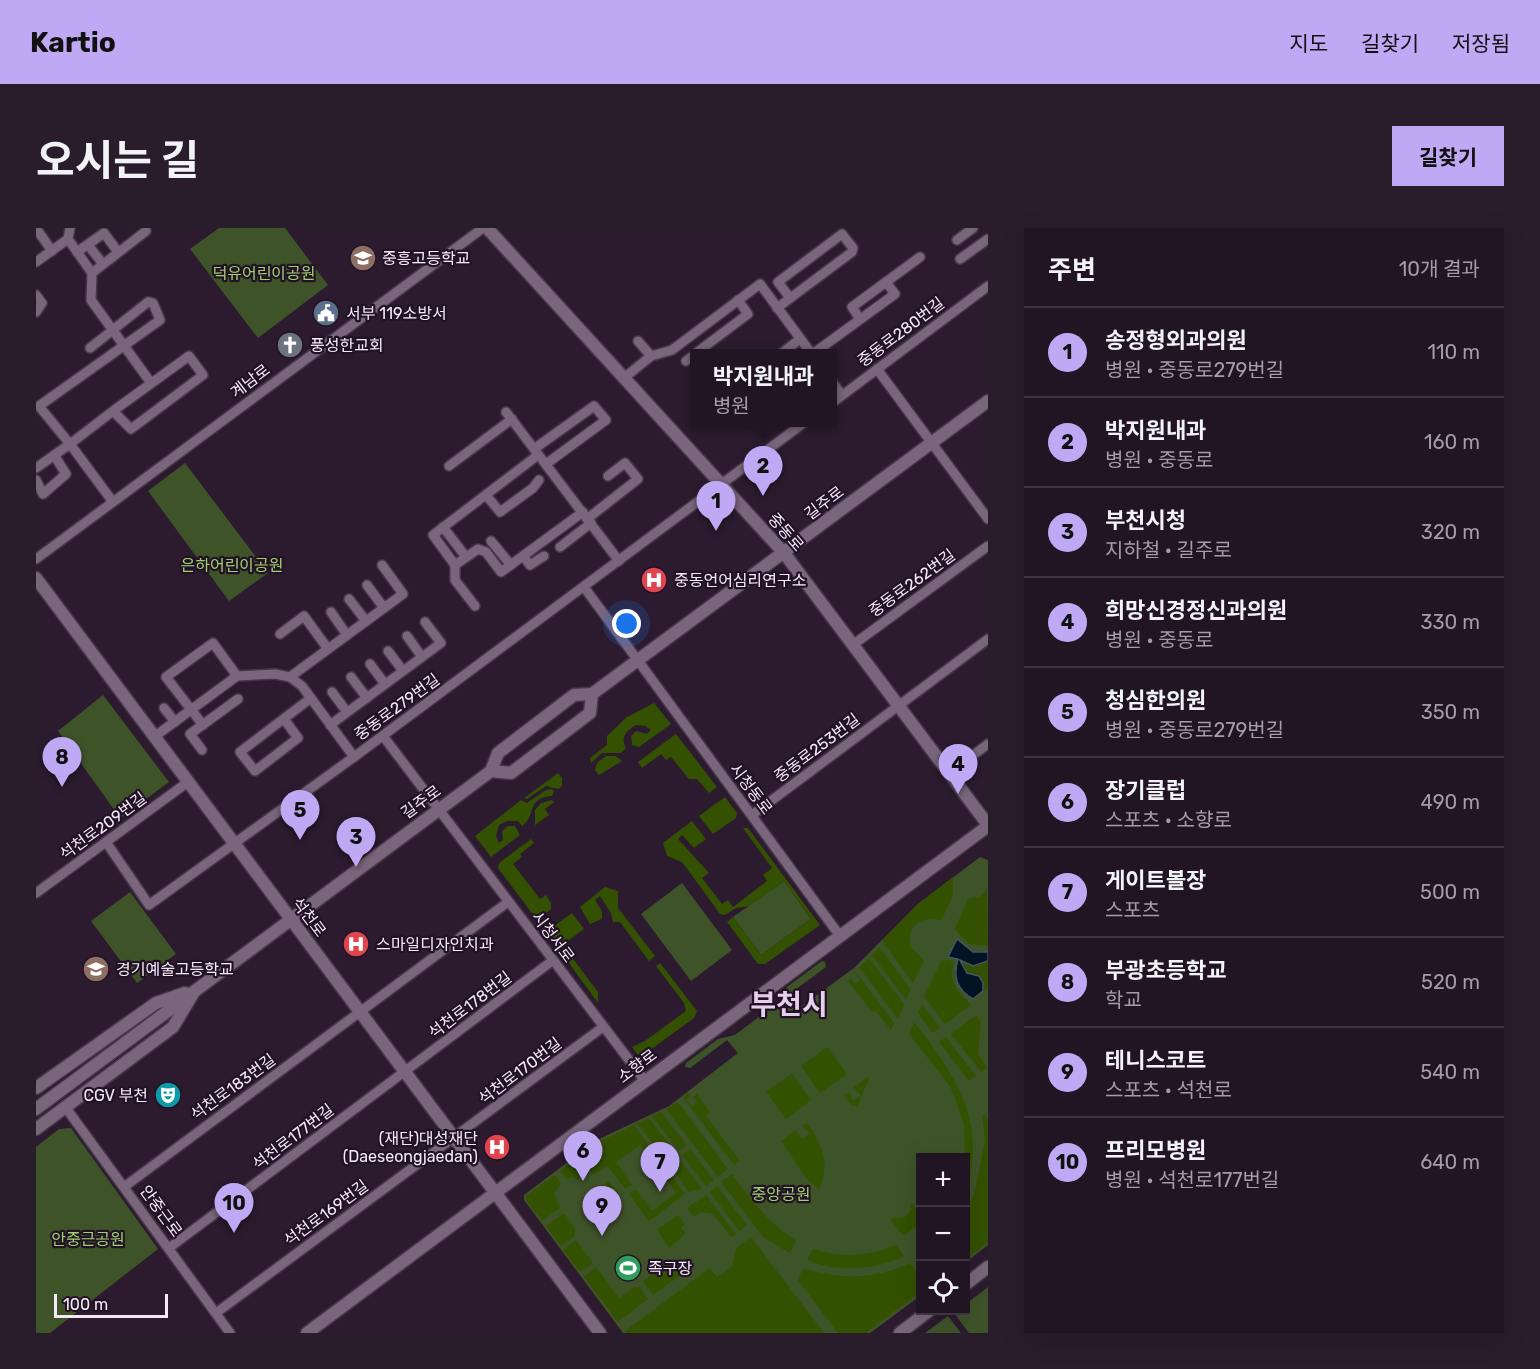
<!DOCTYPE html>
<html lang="ko">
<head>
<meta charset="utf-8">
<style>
	:root { --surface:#211423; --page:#291d2b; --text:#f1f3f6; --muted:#a29ea6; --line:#3e3341; --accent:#bfa8f4 }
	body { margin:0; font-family:Rubik,"Noto Sans KR",sans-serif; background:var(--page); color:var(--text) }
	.controls { position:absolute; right:18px; bottom:18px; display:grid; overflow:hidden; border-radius:0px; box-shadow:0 6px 24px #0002 }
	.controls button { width:54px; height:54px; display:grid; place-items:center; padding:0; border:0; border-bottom:2px solid var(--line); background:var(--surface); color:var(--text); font:30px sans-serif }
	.scale { position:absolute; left:18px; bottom:15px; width:114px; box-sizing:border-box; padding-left:6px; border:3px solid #f5e9f7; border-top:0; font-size:16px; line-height:21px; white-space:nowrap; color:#f5e9f7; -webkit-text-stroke:4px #221225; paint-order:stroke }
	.you { position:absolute; left:591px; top:396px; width:21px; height:21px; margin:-15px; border:4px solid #fff; border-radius:50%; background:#1a73e8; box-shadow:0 0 0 9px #1a73e833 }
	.badge { display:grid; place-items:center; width:39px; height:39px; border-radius:50%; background:var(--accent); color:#111; font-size:20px; font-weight:700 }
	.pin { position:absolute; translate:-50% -50px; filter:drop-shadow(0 2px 3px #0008) }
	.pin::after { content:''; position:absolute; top:32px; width:21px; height:18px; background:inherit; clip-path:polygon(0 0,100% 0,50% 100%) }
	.popup { position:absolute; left:654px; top:121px; width:147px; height:78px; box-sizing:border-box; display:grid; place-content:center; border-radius:0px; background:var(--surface); filter:drop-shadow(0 2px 4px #0005); font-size:20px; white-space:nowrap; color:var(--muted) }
	.popup b { font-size:22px; color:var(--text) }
	.popup::after { content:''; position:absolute; left:50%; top:100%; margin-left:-12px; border:12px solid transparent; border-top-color:var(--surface) }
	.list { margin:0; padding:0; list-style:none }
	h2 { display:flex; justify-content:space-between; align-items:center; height:78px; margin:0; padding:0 24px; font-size:26px }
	h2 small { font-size:20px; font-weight:400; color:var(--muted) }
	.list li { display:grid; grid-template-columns:39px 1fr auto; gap:18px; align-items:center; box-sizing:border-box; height:90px; padding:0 24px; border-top:2px solid var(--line) }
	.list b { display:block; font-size:22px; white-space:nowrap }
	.list p { margin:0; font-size:20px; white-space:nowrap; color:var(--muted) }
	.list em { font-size:20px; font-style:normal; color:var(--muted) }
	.icon { flex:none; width:33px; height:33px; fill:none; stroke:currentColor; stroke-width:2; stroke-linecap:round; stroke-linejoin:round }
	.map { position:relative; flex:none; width:952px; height:1105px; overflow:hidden; border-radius:0px }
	header { display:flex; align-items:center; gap:36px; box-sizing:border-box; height:84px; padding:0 30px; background:var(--accent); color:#111 }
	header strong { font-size:28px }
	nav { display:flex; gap:33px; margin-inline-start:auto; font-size:21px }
	.intro { display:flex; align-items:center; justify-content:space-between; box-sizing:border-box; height:144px; padding:0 36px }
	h1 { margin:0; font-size:42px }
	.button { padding:15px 27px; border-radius:0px; background:var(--accent); color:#111; font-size:21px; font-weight:700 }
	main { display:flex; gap:36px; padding:0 36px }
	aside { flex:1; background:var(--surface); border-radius:0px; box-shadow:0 6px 24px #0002 }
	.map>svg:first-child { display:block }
</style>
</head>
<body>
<header>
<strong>Kartio</strong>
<nav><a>지도</a><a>길찾기</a><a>저장됨</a></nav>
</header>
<div class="intro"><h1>오시는 길</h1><a class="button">길찾기</a></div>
<main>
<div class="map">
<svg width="952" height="1105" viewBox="0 0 952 1105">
	<rect width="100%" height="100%" fill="#2c1b2f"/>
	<g fill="#3f5329">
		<path d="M183,0H249L292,57L222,110L154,21Z"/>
		<path d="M149,235L232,345L193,373L112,263Z"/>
		<path d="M67,467L133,554L84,590L22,503Z"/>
		<path d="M944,629L952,632V1017L930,1034V930H885L884,1068L834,1105H587L488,972V967L561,912L633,878L702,825L691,812L654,840L649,839L650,835L682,811L699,807L744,773L751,759L786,733L789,734L790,739L752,767L762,781L818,740L882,676Z"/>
		<path d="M748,653L775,691L725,727L697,689Z"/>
		<path d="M646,655L696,722L655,753L605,686Z"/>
		<path d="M94,664L140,726L101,755L55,693Z"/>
		<path d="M35,900L122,1021L14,1105H0V919L23,901Z"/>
		<path d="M952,1059V1105H933L918,1085L930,1082V1076Z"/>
		<path d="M912,1088L925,1105H889Z"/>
	</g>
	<g fill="#335100">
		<path d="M618,475L635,496L603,519L596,517L595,508L600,503L611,506L615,502L609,498L600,497C591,502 584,509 590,520L585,525H566L555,535L554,530L571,517V508L591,489Z"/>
		<path d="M640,506L681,559L673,565L661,551H653L635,529L630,532L625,526L606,540L602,534Z"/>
		<path d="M570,528H579L586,533L563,547L559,542L561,535Z"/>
		<path d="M522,545L526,550V558L522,561L510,558L491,571L488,570Z"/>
		<path d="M516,561L518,563L516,568C489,570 501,588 486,598L482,593H471L463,597L460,608L463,615L467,612L466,603L472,598H479L484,607L455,629L439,608L485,572L491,575L510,562Z"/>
		<path d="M689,569L701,585L700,590L677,606L663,588Z"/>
		<path d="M516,572L518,574L509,581L513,587L499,597V582L505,575Z"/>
		<path d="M656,593L670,611L658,620L646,607L642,611L673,645L666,650L686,676L692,672L697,679L731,653L727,647L736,640L707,600H712L784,697L729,736H722L691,694L697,689L725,727L775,691L748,653L713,678L700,680L689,687L684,686L646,634L631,628L627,615Z"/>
		<path d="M495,611L498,615L484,626L486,629L477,636L504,671L510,667L515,675V681L501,692L462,640L463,635Z"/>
		<path d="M917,649V667L905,693C886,686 869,699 875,719L888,732L877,755L846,713L882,676Z"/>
		<path d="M569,659L582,663V680L619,728L613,733L584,694H577L575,685L564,668L559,672L566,683V691L554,696L544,679Z"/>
		<path d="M951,662L952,718L933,716L919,701L932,671L943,669Z"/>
		<path d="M536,685L548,701L522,720L510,704Z"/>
		<path d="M843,719L875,761L870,772L836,727Z"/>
		<path d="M535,728L562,764V775L530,731Z"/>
		<path d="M833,730L868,776L862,791L823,739Z"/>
		<path d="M913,732L918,734C910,753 923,764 935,777L909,796L888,769L905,733Z"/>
		<path d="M925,732L937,738L952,733V759L947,763L943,748L931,745Z"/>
		<path d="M624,735L661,783L658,790L610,825L602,827L596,819L609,813L650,783L648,775L620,738Z"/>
		<path d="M819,743L858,795L855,802L840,783L836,784L812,753L815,750L820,756L824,752L819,745L815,746Z"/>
		<path d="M886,776L904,800L897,805L882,785Z"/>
		<path d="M940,787L945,794L942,826L951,840L945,844L915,806Z"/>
		<path d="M878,794C919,847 952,893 930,964L928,897L919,870L914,858L873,806Z"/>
		<path d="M910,809L940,848L933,853L903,814Z"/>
		<path d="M791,819L811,846L784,865L765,838Z"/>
		<path d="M756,846L775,872L750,891L730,863Z"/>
		<path d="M831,849L833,851L821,878H816L807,867L813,864L817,873L825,867L817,860Z"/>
		<path d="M652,865L654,868L650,871L656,878L661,874L657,869L661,866L674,884L670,888L704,933L698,937L647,869Z"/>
		<path d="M642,874L692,941L682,949L630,881Z"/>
		<path d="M625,884L651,917L643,923L616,888Z"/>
		<path d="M946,887H949L952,891V1014L930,1031V985L939,963L949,913Z"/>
		<path d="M613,890L640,925L630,933L601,895Z"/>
		<path d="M771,895C786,916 795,935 783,962L770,950L745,913L760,902L766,911L774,905L766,898Z"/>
		<path d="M598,897L625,934L620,937L604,917L580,934L596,957L589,961L572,938L558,947L554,942L540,952L537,948L531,952L524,943L563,914Z"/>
		<path d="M654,921L678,952L670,958L646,927Z"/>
		<path d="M642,929L666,961L653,964L633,936Z"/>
		<path d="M629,939L649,966L613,993L593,966L600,961L616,983L640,965L624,943Z"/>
		<path d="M696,946C715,971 732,996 760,1012L754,1025L727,1009L685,954Z"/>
		<path d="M519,947L525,956L518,966L524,980L506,993L490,972V968Z"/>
		<path d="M572,953L583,965L579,971L580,978L567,987L559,978L572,969L566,962Z"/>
		<path d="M681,958L711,997L703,1003L674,964Z"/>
		<path d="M670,967L700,1006L695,1009L677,986L664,984L658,989L651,980Z"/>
		<path d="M875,974L884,986V996L867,1008L854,991L869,989L875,982Z"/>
		<path d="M528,985L539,1000V1008L525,1018L510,998Z"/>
		<path d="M642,987L649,996L645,999L649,1006L633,1020L621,1002Z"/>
		<path d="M715,1009L788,1105H591L589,1103L674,1040L681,1049L696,1039L700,1020Z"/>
		<path d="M540,1012L557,1035L544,1044L527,1022Z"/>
		<path d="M860,1017L868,1028C840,1042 801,1045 771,1032L777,1021C806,1030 831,1029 860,1017Z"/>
		<path d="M636,1032H640L649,1044L617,1067L607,1053Z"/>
		<path d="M874,1035L884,1049V1064L830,1105H802L762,1052L767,1040C804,1052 839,1052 874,1035Z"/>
		<path d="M560,1039L583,1070L598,1059H604L612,1071L582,1094L548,1049Z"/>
	</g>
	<path fill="#001423" stroke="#4a5463" stroke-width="1.5" d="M921,711L937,724H952V733L937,738L924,732L931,745L943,748L947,755V763L937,771C920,761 917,748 922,731L912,729Z"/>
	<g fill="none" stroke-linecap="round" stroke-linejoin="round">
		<defs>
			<g id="minor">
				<path d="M0,0L16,23"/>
				<path d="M110,3L56,45L55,72L115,155"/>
				<path d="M32,11L56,45"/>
				<path d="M921,12L937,0"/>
				<path d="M52,17L67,36"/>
				<path d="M41,24L68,5L82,24"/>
				<path d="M924,31L952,11"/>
				<path d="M0,34L32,11L34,0"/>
				<path d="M850,54L884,29"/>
				<path d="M0,67L6,75L0,84"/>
				<path d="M741,80L816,24L817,20L806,6L742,54L754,70"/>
				<path d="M602,113L615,128"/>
				<path d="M660,125L712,86L702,72"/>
				<path d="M746,125L764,111"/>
				<path d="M778,125L859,66L850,54L816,79L824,91"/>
				<path d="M650,133L658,127"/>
				<path d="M841,141L952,291"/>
				<path d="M588,150L615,128L636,122L724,56L775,125"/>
				<path d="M796,154L806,167"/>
				<path d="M796,175L952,58"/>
				<path d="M470,184L583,333"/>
				<path d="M498,221L558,178L570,192L510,236"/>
				<path d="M413,238L476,191"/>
				<path d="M0,240L34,216L3,178L124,92L117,75L112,74L54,120"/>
				<path d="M0,252L7,266L30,246L18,227"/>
				<path d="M450,267L464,284L497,260L503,252"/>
				<path d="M77,274L34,216L77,183L95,201L167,147L153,128L77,183"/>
				<path d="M551,291L602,251L589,235L572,248"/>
				<path d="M407,299L430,329"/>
				<path d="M455,313L475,337"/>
				<path d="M524,319L555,295"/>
				<path d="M487,328L494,337L508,328"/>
				<path d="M0,331L447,0"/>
				<path d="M419,337L442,321L450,324L465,344L547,284"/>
				<path d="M331,357L348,380"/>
				<path d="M548,359L804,708"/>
				<path d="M313,371L330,393"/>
				<path d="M439,378L419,352V337L397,307L502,227"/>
				<path d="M295,384L311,407"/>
				<path d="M244,406L268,388L292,421"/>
				<path d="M371,408L386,429"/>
				<path d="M818,416L952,318"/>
				<path d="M352,423L367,443"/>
				<path d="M334,436L349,456"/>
				<path d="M254,449L367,366L346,337"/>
				<path d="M315,449L331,470"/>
				<path d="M296,464L311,484"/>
				<path d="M128,480L139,494"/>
				<path d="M248,491L262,510L219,543L204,524L275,470"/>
				<path d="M167,497L130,449L177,415L201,448"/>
				<path d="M294,497L405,415L389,394"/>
				<path d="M347,508L609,853"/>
				<path d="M118,509L201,448L239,446L254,449L266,458L318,529"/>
				<path d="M166,522L154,506L202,471"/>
				<path d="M913,545L952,516"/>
				<path d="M716,587L952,411"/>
				<path d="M70,614L113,677L318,529L769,194"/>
				<path d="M0,665L152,554"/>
				<path d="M30,880L194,1105"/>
				<path d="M88,959L472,674"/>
				<path d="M133,1020L516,733"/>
				<path d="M180,1085L567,799"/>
			</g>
			<g id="tertiary">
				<path d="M451,0L748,325L952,597"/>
				<path d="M0,350L564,1105"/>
				<path d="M455,543L475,545L554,485L556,466"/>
				<path d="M0,860L120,775L149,765"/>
				<path d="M0,881L455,543L462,525L538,467L556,466L952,173"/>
				<path d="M0,901L137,799L158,764"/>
				<path d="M930,1056L952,1039"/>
				<path d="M271,1105L952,598"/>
				<path d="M864,1105L894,1082"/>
			</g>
		</defs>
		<use href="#minor" stroke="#463748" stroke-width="12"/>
		<use href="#tertiary" stroke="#463748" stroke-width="15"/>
		<use href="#minor" stroke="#79657c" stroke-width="9"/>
		<use href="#tertiary" stroke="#79657c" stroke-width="12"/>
	</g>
	<defs>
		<symbol id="school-disc" viewBox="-11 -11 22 22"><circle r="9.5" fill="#8d6e63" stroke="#221225"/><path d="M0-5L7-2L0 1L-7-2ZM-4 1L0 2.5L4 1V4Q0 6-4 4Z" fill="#fff"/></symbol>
		<symbol id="civic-disc" viewBox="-11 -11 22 22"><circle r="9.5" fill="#5c6f8a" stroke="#221225"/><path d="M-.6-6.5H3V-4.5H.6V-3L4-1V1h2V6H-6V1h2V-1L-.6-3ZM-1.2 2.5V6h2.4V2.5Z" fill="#fff"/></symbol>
		<symbol id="church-disc" viewBox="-11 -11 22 22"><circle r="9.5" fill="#6b7280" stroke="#221225"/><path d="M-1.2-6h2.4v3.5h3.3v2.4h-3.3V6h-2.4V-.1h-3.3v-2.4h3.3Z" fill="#fff"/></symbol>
		<symbol id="hospital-disc" viewBox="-11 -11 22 22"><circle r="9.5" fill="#e0444e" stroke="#221225"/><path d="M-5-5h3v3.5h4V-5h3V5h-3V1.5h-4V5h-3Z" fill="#fff"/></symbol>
		<symbol id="theatre-disc" viewBox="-11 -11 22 22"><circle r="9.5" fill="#0f9aa8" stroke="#221225"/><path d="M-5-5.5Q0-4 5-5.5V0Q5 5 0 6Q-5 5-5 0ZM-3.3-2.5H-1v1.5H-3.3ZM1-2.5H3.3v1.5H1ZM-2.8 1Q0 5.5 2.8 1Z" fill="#fff"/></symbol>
		<symbol id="stadium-disc" viewBox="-11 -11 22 22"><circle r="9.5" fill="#2e9e5b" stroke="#221225"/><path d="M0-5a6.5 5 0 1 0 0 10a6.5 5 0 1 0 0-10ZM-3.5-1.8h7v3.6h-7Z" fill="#fff"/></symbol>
	</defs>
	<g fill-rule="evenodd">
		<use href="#school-disc" x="312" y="15" width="30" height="30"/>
		<use href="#civic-disc" x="275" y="70" width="30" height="30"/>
		<use href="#church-disc" x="239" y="102" width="30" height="30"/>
		<use href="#hospital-disc" x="603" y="337" width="30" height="30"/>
		<use href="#hospital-disc" x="305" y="701" width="30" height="30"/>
		<use href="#school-disc" x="45" y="726" width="30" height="30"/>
		<use href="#theatre-disc" x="117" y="852" width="30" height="30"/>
		<use href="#hospital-disc" x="446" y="904" width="30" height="30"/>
		<use href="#stadium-disc" x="577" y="1025" width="30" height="30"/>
	</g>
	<g text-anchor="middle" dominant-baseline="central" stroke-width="4.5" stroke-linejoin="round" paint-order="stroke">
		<g font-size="16" fill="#f5e9f7" stroke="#221225" text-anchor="start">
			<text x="346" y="30">중흥고등학교</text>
			<text x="310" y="85">서부 119소방서</text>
			<text x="274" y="117">풍성한교회</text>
			<text x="638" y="352">중동언어심리연구소</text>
			<text x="340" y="716">스마일디자인치과</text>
			<text x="80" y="741">경기예술고등학교</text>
			<text x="112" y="867" text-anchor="end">CGV 부천</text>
			<text x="442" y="910" text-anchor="end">(재단)대성재단<tspan x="442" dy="18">(Daeseongjaedan)</tspan></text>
			<text x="612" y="1040">족구장</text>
		</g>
		<g font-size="16" fill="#a1d06e" stroke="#221225">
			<text x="228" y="45">덕유어린이공원</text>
			<text x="196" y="337">은하어린이공원</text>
			<text x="745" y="966">중앙공원</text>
			<text x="52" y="1011">안중근공원</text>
		</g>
		<g font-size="16" fill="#f5e9f7" stroke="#221225">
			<text transform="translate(865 104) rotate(-37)">중동로280번길</text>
			<text transform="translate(214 153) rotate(-37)">계남로</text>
			<text transform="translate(788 275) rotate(-37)">길주로</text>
			<text transform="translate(750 304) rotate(49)">중동로</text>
			<text transform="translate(876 355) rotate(-36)">중동로262번길</text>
			<text transform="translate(361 479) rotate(-36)">중동로279번길</text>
			<text transform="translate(781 520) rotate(-37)">중동로253번길</text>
			<text transform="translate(715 561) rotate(53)">시청동로</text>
			<text transform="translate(385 574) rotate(-36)">길주로</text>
			<text transform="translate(67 598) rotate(-36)">석천로209번길</text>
			<text transform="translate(273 689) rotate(53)">석천로</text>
			<text transform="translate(517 709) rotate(53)">시청서로</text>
			<text transform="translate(434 777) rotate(-37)">석천로178번길</text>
			<text transform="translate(601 838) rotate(-37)">소향로</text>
			<text transform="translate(484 843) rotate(-37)">석천로170번길</text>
			<text transform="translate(197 859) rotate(-36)">석천로183번길</text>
			<text transform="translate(257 909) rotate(-37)">석천로177번길</text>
			<text transform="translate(125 983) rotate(54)">안중근로</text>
			<text transform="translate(290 985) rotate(-36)">석천로169번길</text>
		</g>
		<g font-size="28" font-weight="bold" fill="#e6cfea" stroke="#221225">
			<text x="753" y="776">부천시</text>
		</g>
	</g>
</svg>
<div class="controls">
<button>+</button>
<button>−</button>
<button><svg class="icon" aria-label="locate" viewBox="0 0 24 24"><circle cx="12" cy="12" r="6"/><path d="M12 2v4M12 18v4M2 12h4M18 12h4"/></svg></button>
</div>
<div class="scale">100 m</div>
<div class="you"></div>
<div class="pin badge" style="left:680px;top:303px">1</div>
<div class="pin badge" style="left:727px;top:268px">2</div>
<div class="popup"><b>박지원내과</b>병원</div>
<div class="pin badge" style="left:320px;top:639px">3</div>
<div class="pin badge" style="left:922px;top:566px">4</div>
<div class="pin badge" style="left:264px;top:612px">5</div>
<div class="pin badge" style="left:547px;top:953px">6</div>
<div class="pin badge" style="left:624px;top:964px">7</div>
<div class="pin badge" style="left:26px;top:559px">8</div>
<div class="pin badge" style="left:566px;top:1008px">9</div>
<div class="pin badge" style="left:198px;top:1005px">10</div>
</div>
<aside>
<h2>주변<small>10개 결과</small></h2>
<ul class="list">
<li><span class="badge">1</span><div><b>송정형외과의원</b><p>병원 · 중동로279번길</p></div><em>110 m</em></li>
<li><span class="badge">2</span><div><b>박지원내과</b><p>병원 · 중동로</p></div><em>160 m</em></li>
<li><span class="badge">3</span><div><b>부천시청</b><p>지하철 · 길주로</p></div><em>320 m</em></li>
<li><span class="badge">4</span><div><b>희망신경정신과의원</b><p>병원 · 중동로</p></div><em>330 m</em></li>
<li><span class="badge">5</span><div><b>청심한의원</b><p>병원 · 중동로279번길</p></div><em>350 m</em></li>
<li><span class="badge">6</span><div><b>장기클럽</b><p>스포츠 · 소향로</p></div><em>490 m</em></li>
<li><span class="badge">7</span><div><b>게이트볼장</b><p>스포츠</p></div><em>500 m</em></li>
<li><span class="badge">8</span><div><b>부광초등학교</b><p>학교</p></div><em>520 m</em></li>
<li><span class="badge">9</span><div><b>테니스코트</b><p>스포츠 · 석천로</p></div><em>540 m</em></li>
<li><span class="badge">10</span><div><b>프리모병원</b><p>병원 · 석천로177번길</p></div><em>640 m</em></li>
</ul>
</aside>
</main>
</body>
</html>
